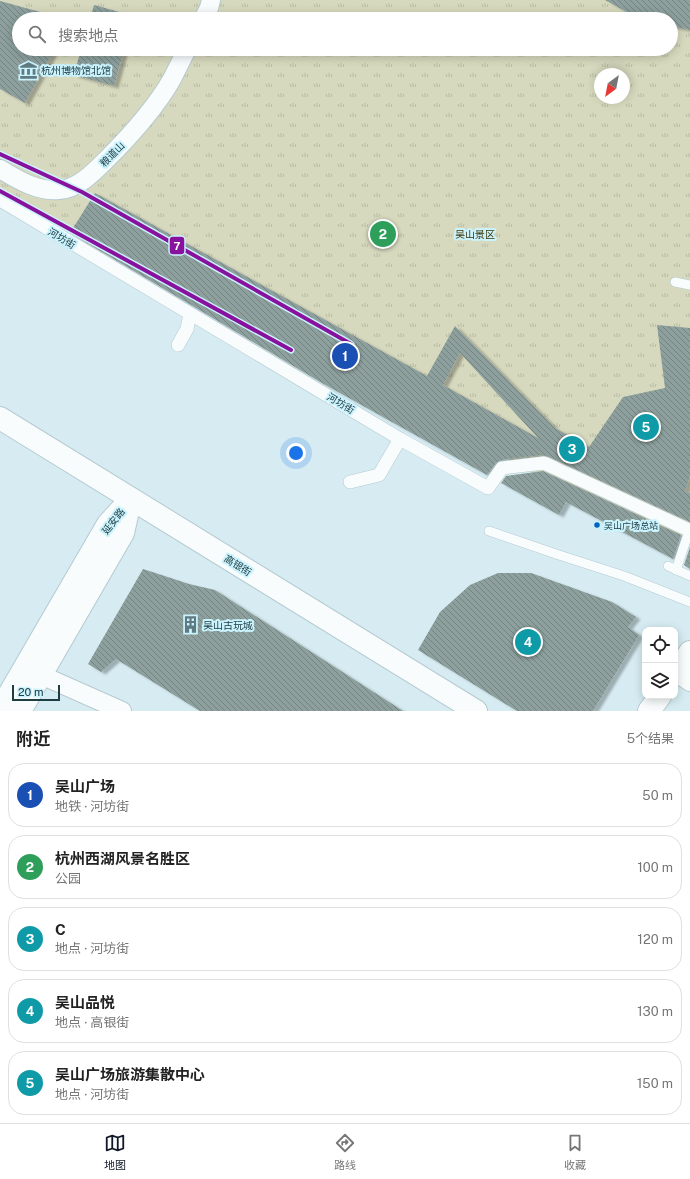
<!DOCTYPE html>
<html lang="zh">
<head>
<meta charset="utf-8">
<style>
	:root { --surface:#fff; --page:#f6f6f6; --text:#222; --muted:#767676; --line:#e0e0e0; --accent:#111827 }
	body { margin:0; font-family:"Public Sans","Noto Sans SC",sans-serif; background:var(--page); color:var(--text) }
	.controls { position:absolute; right:12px; bottom:12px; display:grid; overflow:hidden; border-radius:8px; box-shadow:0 2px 10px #0003 }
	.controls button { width:36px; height:36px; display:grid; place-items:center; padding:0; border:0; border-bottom:1px solid var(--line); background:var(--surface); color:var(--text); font:20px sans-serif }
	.compass { position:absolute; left:594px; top:68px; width:36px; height:36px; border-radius:50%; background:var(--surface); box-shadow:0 2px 10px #0003; rotate:212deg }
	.scale { position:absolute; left:12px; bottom:10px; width:48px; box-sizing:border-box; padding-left:4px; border:2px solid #203d44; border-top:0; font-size:11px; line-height:14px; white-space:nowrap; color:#203d44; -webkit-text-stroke:3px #cbf3fd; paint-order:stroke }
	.you { position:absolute; left:296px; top:453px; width:14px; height:14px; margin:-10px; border:3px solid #fff; border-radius:50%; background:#1a73e8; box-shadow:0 0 0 6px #1a73e833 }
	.badge { display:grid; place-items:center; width:26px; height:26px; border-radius:50%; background:var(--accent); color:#fff; font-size:13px; font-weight:700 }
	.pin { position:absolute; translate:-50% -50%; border:2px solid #fff; box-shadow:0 1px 4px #0006 }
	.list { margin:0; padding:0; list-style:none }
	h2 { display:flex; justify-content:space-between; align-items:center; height:52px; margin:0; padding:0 16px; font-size:17px }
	h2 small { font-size:13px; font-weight:400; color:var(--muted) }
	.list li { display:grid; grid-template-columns:26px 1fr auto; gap:12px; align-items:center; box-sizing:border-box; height:64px; margin:0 8px 8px; padding:0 8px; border:1px solid var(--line); border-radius:16px }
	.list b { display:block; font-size:15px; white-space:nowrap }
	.list p { margin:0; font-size:13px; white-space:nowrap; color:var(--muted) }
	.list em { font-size:13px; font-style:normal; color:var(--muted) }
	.icon { flex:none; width:22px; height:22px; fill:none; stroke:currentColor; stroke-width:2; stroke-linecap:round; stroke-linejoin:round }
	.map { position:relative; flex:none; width:690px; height:711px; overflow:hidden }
	.search { position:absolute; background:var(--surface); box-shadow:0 2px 10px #0003; left:12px; right:12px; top:12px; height:44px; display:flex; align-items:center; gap:10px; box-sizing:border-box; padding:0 14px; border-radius:22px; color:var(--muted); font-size:15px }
	.sheet { height:412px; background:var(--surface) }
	nav { display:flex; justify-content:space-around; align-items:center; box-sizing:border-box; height:56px; border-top:1px solid var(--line); background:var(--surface); font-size:11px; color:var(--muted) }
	nav a { display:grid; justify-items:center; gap:2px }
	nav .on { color:var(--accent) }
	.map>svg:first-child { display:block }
</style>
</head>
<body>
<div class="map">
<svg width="690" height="711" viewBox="0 0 690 711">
	<defs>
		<pattern id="park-tufts" width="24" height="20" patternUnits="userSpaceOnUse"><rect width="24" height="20" fill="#d7d9be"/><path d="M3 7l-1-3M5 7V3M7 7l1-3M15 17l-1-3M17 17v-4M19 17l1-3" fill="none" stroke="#b8bba4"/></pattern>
		<pattern id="building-back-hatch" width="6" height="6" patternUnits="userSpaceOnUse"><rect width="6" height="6" fill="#8da09d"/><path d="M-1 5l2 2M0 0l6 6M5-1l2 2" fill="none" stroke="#738482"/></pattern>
		<filter id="shadow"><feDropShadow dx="4.5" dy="2.5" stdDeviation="1" flood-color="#0004"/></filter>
	</defs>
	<rect width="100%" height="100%" fill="#d6ecf2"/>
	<path fill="url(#park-tufts)" fill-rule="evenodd" d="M0,0H690V540L590,502L0,194ZM19,19H671V49H19ZM600,74H624V98H600Z"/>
	<g fill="url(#building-back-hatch)" fill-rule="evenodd" filter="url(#shadow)">
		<path d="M605,0H690V30L671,26V19H644L632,15Z"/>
		<path d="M0,1L51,15V19H19V49H55L25,103L0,89Z"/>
		<path d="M94,5L130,15L129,19H90Z"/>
		<path d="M81,49H124L114,86L74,75Z"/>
		<path d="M95,193L427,376L455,326L555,428L589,447L623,397L665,388L657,325L690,328V475L685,492L690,493V522L547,456L543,455L501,460L496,463L487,475L322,383L70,233ZM460,353L538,438L443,385Z"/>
		<path d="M543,471L681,535L673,559L566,502L559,515L501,483L506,476Z"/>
		<path d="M690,547V569L684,565Z"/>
		<path d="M143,569L189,584L215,590L403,711H200L116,659L101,672L88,664Z"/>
		<path d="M498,573H531L612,602L636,617L628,627L639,635L593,711H517L418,650L440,612L470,585Z"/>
	</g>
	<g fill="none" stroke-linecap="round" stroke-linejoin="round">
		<defs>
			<g id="service">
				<path d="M675,282L690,285"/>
				<path d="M489,531L556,554L624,576L690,602"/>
				<path d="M668,566L690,576"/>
				<path d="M676,570L690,528"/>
			</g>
			<g id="pedestrian">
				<path d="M0,200L400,439L488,488L502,468L544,463L689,530"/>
				<path d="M178,345L187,329L189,319"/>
				<path d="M350,482L379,475L400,439"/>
			</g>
			<g id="minor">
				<path d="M203,19L209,8L211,0"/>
				<path d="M0,169C18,180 38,192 59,190C78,189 94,172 107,159C131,135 155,109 172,79C177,69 182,59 187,49"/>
				<path d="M677,673L690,682"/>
				<path d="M41,675L122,711"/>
			</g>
			<g id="tertiary">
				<path d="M0,418L476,711"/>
				<path d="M675,675L690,652"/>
				<path d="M649,711L660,696"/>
			</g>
			<g id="secondary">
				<path d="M0,710L108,524L131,499"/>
				<path d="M20,711L123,533L130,502"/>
			</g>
		</defs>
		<use href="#service" stroke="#b4cad0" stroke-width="10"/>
		<use href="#pedestrian" stroke="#b4cad0" stroke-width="14"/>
		<use href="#minor" stroke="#b4cad0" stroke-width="20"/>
		<use href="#tertiary" stroke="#b4cad0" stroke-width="24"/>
		<use href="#secondary" stroke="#b4cad0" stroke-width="24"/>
		<use href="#service" stroke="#f9fcfd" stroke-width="9"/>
		<use href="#pedestrian" stroke="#f9fcfd" stroke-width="13"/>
		<use href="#minor" stroke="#f9fcfd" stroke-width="18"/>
		<use href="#tertiary" stroke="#f9fcfd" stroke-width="22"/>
		<use href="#secondary" stroke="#f9fcfd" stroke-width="22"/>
		<defs>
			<g id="metro-1">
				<path d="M0,154L82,192L351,344"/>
				<path d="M0,191L291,350"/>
			</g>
		</defs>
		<use href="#metro-1" stroke="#cbf3fd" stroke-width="7"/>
		<use href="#metro-1" stroke="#88129e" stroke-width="4"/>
	</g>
	<defs>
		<symbol id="museum-bare" viewBox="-9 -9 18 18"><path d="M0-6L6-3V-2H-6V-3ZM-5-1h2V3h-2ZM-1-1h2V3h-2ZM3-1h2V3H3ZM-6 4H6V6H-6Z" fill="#607a81" stroke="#cbf3fd" stroke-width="2.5" paint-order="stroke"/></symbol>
		<symbol id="building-bare" viewBox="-9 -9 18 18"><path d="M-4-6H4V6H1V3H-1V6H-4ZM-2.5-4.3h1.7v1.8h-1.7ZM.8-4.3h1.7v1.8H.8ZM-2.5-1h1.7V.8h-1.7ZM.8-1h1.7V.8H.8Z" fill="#607a81" stroke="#cbf3fd" stroke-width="2.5" paint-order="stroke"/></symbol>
	</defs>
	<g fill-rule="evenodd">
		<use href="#museum-bare" x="16" y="58" width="25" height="25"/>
		<use href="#building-bare" x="178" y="612" width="25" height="25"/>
	</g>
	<circle fill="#0065bd" stroke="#cbf3fd" stroke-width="1.5" cx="597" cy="525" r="3.5"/>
	<g text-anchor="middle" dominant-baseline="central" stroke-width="4" stroke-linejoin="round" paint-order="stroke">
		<g font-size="9" fill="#203d44" stroke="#cbf3fd" text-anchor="start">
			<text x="604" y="525">吴山广场总站</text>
		</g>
		<g font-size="10" fill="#203d44" stroke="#cbf3fd" text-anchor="start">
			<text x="41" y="70">杭州博物馆北馆</text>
			<text x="203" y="625">吴山古玩城</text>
		</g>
		<g font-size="10" fill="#203d44" stroke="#cbf3fd">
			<text transform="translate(112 154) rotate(-45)">粮道山</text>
			<text transform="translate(62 238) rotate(31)">河坊街</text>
			<text transform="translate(341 403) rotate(31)">河坊街</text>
			<text transform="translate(113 521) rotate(-52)">延安路</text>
			<text transform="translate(238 565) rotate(32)">高银街</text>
		</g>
		<g font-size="10" fill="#3f3509" stroke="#cbf3fd">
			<text x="475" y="234">吴山景区</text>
		</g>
	</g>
	<rect stroke="#cbf3fd" stroke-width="1.5" x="169" y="236" width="16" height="19" rx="4" fill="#88129e"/>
	<g font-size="11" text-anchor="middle" font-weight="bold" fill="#fff">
		<text x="177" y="250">7</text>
	</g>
</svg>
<div class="controls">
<button><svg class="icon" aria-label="locate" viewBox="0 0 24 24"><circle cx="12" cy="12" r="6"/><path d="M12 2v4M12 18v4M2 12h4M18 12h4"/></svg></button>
<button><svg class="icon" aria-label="layers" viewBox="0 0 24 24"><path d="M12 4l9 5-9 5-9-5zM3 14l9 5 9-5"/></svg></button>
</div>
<svg class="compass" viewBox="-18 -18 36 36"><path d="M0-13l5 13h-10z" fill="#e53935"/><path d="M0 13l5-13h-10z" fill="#767676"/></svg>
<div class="scale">20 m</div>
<div class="you"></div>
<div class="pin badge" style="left:345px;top:356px;background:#1a4fb4">1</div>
<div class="pin badge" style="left:383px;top:234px;background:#2e9e5b">2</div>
<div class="pin badge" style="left:572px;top:449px;background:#0f9aa8">3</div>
<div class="pin badge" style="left:528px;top:642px;background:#0f9aa8">4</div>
<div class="pin badge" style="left:646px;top:427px;background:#0f9aa8">5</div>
<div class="search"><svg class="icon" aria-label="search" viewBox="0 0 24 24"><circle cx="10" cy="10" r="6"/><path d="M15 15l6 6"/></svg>搜索地点</div>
</div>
<section class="sheet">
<h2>附近<small>5个结果</small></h2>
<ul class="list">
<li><span class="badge" style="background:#1a4fb4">1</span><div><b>吴山广场</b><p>地铁 · 河坊街</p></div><em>50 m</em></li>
<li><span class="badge" style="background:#2e9e5b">2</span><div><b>杭州西湖风景名胜区</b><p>公园</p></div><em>100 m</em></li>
<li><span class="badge" style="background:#0f9aa8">3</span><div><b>C</b><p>地点 · 河坊街</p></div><em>120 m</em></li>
<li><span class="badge" style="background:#0f9aa8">4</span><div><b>吴山品悦</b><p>地点 · 高银街</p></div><em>130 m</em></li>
<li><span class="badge" style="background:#0f9aa8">5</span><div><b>吴山广场旅游集散中心</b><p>地点 · 河坊街</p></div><em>150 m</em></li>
</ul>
</section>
<nav>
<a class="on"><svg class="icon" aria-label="map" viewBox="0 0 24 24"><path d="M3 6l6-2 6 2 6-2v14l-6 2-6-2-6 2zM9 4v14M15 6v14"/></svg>地图</a>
<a><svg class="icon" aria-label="directions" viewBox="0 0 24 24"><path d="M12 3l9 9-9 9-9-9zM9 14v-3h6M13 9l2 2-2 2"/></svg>路线</a>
<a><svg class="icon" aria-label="saved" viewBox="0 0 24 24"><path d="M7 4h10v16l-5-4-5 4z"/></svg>收藏</a>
</nav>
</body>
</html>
